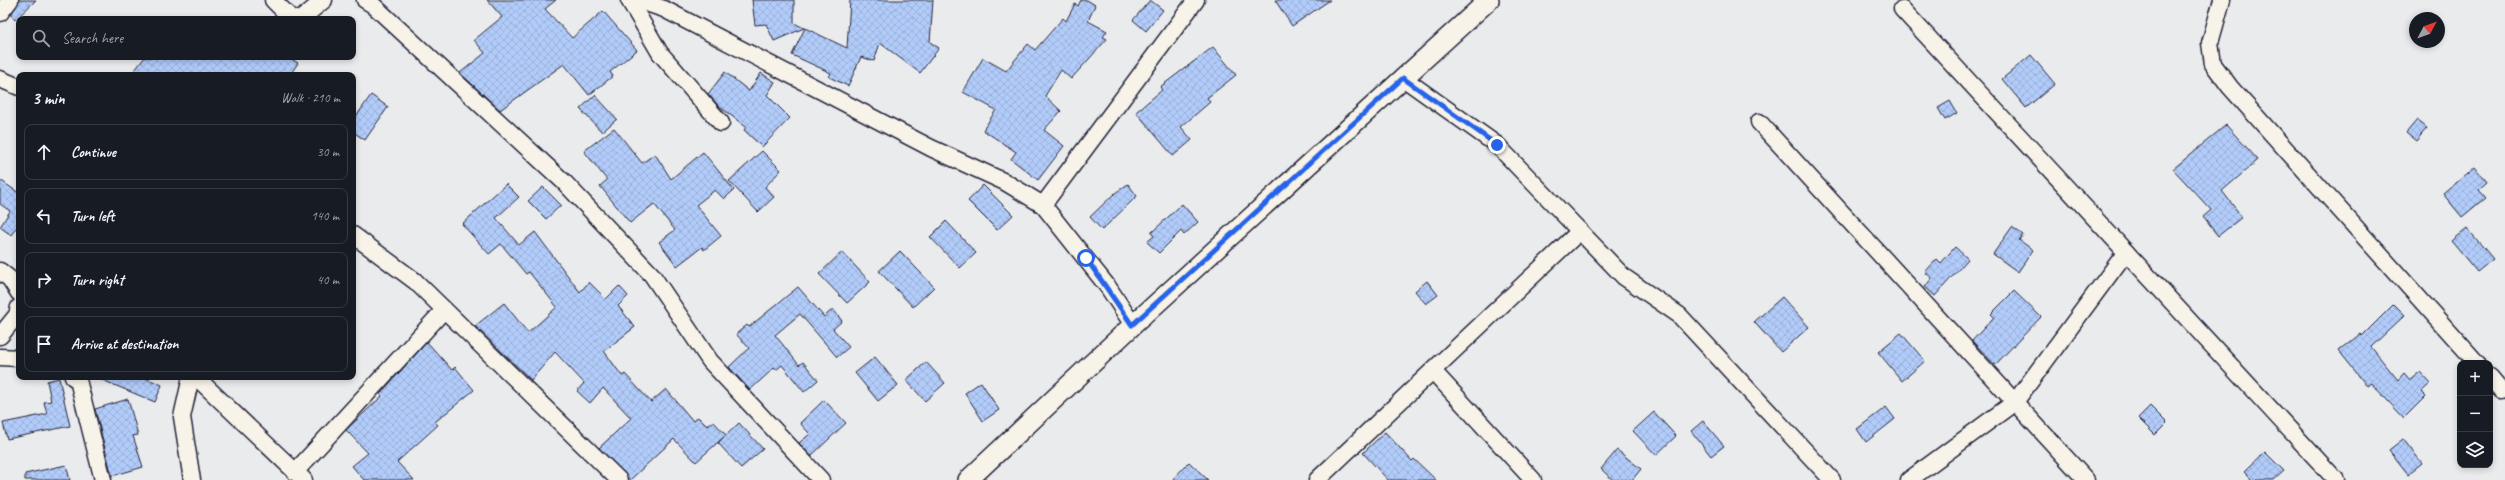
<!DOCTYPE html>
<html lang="en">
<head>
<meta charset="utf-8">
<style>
	:root { --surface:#171b24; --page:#242831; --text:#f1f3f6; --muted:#9ea1a6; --line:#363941 }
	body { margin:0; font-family:Caveat,sans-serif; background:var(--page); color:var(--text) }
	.controls { position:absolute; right:12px; bottom:12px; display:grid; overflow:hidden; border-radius:8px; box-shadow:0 2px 6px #0003 }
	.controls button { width:36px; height:36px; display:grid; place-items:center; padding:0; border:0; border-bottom:1px solid var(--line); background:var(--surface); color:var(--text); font:20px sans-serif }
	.compass { position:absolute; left:2409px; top:12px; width:36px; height:36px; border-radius:50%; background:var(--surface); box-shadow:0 2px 6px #0003; rotate:49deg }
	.stop { position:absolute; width:12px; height:12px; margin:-9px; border:3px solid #2563eb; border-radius:50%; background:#fff }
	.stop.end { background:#2563eb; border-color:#fff; box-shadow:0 1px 4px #0008 }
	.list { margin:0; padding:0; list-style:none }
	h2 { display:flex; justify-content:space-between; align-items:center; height:52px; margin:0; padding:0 16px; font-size:17px }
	h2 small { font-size:13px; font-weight:400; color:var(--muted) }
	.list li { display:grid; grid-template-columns:26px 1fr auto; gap:12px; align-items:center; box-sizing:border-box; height:56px; margin:0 8px 8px; padding:0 8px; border:1px solid var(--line); border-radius:8px }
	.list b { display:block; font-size:15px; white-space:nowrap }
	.list em { font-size:13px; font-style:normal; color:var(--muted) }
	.icon { flex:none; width:22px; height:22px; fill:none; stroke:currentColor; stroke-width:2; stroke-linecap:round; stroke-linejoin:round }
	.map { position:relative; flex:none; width:2505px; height:480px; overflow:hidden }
	.search { position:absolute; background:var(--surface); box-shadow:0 2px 6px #0003; left:16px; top:16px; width:340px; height:44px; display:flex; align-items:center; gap:10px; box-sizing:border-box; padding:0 14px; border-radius:8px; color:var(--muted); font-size:15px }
	.panel { position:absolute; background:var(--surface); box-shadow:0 2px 6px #0003; left:16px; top:72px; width:340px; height:308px; border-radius:8px }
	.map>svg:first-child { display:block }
</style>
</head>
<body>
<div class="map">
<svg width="2505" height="480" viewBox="0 0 2505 480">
	<defs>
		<pattern id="building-cross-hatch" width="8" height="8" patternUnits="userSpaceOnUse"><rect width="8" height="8" fill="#b2ccfa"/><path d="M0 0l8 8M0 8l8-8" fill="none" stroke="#99afd7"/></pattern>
	</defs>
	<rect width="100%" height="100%" fill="#e9ebec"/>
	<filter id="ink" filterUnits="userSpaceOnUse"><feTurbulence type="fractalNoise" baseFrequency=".025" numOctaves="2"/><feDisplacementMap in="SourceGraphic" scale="8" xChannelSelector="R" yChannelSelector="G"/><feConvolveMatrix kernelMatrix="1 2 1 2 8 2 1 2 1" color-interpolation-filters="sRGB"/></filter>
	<g filter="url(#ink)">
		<g fill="url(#building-cross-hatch)" stroke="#22223b">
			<path d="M19,0H36L15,20L11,15Z"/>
			<path d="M487,0H556L545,9L572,38L603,11L637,50L610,72L613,76L589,95L564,64L500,110L460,73L485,53L474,40L502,17Z"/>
			<path d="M752,0H794V23L804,28L774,41L766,24L755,25Z"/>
			<path d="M850,0H933L930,42L939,48L920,73L880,43L874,61L861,57L848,86L829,77L831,73L792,55L805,28L847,48Z"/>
			<path d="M1081,0H1087L1095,5L1088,21L1107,31L1103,37L1107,39L1071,79L1061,70L1045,96L1061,111L1044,130L1064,146L1038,180L1011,159L1016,152L983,130L996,110L963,92L983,58L1006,71L1028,44L1035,50L1063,18L1066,21L1075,4L1078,6Z"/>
			<path d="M1150,0L1163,10L1146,31L1133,20Z"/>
			<path d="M1275,0H1330L1292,26Z"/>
			<path d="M1213,47L1236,75L1207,98L1210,102L1181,127L1192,140L1173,156L1136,112L1162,90L1160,87Z"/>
			<path d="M2031,55L2055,84L2026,108L2002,79Z"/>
			<path d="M145,57H288L298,63L290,75H131Z"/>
			<path d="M725,72L749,91L761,73L775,82L767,95L790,118L762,147L744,130L746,127L720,107L708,94Z"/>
			<path d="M371,95L388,107L365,140L353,132V121Z"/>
			<path d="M595,95L617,119L602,132L580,109Z"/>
			<path d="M1950,101L1957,113L1945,120L1938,108Z"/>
			<path d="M2417,120L2427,128L2416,141L2406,133Z"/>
			<path d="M2226,125L2258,160L2222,191L2242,217L2218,236L2203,217L2211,210L2173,169Z"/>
			<path d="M614,128L642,163L655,154L671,179L703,152L734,190L724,199L715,190L696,205L721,236L704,250L702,247L677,266L659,242L675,230L654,204L630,223L600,186L607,180L584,151Z"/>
			<path d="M762,151L781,170L765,187L774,197L758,212L729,181Z"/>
			<path d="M2475,167L2487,182L2478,190L2485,198L2462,217L2443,194Z"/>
			<path d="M0,180L19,193V224L11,235L0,227L10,211L0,204Z"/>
			<path d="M506,184L519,197L496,218L519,245L535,232L580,292L589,282L606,299L619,286L628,296L618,306L635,327L604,351L622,376L625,374L651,402L666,389L693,421L698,417L707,426L713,421L726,435L696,462L674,439L630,480L599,448L631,418L603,388L590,403L577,391L584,383L555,352L531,380L475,326L504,303L528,333L557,307L529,272L526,274L501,244L489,254L462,224Z"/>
			<path d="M1128,184L1137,196L1102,230L1090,217L1115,193Z"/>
			<path d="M983,185L1013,215L997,230L968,201Z"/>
			<path d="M543,187L561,205L546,219L528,201Z"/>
			<path d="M1182,204L1198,222L1184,235L1181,231L1159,253L1147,242L1154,236L1151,233Z"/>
			<path d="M946,221L976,253L960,268L930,237Z"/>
			<path d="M2012,227L2023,235L2019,240L2033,250L2018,272L1993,254Z"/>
			<path d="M2467,228L2493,259L2477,272L2451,241Z"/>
			<path d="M1955,247L1968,259L1935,296L1925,287L1932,278L1925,272L1937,259L1941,263Z"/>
			<path d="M900,251L934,287L913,307L879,271Z"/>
			<path d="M842,252L870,282L847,303L819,274Z"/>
			<path d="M1427,281L1438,295L1426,304L1415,291Z"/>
			<path d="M798,287L824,317L833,309L842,321L833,329L849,347L837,357L800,314L775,335L799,365L803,362L818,380L804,392L782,365L776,370L774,368L750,390L729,367L749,348L736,334L747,325L749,327Z"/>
			<path d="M2014,291L2041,317L1995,365L1972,341L1994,317L1991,314Z"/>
			<path d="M1782,297L1809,327L1781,352L1754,322Z"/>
			<path d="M2394,304L2405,315L2371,347L2398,380L2404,373L2410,380L2420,372L2431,384L2422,392L2426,396L2404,418L2371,383L2367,386L2339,351L2360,334L2362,336Z"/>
			<path d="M1901,333L1925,361L1902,381L1878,352Z"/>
			<path d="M427,342L452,370L455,367L474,390L435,422L438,425L397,462L414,480H364L352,466L368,453L346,430L382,396L380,394Z"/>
			<path d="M875,357L898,385L878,401L855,373Z"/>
			<path d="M926,362L945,383L925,401L906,380Z"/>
			<path d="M95,377H143L162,385L155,402Z"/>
			<path d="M59,378L70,426L7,439L3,423L47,414L44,402L51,401L47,381Z"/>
			<path d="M981,382L999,410L983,421L965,393Z"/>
			<path d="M128,399L138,435L133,436L143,467L112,476L95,409Z"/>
			<path d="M824,400L846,423L811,456L799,443L810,434L800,423Z"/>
			<path d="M2150,406L2167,423L2155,435L2138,418Z"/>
			<path d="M1886,407L1895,419L1866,442L1857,429Z"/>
			<path d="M1654,412L1676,436L1656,455L1633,431Z"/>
			<path d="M1703,421L1724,446L1711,456L1691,431Z"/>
			<path d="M739,423L763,449L741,468L718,443Z"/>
			<path d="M1385,432L1412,461L1414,459L1436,480H1388L1363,453Z"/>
			<path d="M2403,439L2422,463L2408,474L2389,450Z"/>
			<path d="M1617,450L1641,469L1632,480H1613L1601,469Z"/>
			<path d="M2265,452L2284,471L2274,480H2252L2244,472Z"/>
			<path d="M1189,462L1208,480H1172Z"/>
			<path d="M66,465L70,480H25V474Z"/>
		</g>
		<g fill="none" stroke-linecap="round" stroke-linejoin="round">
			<defs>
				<g id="minor">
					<path d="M273,0L291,18L296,19"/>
					<path d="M365,0L373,5L564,182L652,275L710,361L821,480"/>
					<path d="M629,0L660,53L721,123"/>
					<path d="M637,0L664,9L931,148L1005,182L1043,205L1108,287L1133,325"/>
					<path d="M2222,0L2210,43L2213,64L2230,87L2477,363"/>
					<path d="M1902,9L2336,480"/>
					<path d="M0,13L10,0"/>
					<path d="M301,19L324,0"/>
					<path d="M1403,78L1497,145L1624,277L1679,315L1832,480"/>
					<path d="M0,79L19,87"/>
					<path d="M1759,122L2086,480"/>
					<path d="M1043,205L1196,0"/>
					<path d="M353,235L415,281L619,480"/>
					<path d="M0,271L10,279L19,293"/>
					<path d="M0,336L17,315L19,307"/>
					<path d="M0,357L19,358"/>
					<path d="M1433,371L1533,480"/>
					<path d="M73,377L78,380L103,480"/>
					<path d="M191,377L182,417L192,480"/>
					<path d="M196,377L304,480"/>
					<path d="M2490,377L2501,390"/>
					<path d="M295,472L444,310"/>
					<path d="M1317,480L1580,231"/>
					<path d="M1909,480L2015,402L2126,252"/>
				</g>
				<path id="tertiary" d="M968,480L1133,325L1489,0"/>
			</defs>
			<use href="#minor" stroke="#22223b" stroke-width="19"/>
			<use href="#tertiary" stroke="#22223b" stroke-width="22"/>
			<use href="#minor" stroke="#f7f3e8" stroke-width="16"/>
			<use href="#tertiary" stroke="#f7f3e8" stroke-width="19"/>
		</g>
	</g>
	<g fill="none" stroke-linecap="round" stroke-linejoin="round" filter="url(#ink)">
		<path stroke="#2563eb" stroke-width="5" d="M1086,258L1132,325L1403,78L1497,145"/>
	</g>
</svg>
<div class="controls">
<button>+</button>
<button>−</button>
<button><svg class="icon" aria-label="layers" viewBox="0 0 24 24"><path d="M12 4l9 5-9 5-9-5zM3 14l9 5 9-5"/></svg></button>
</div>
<svg class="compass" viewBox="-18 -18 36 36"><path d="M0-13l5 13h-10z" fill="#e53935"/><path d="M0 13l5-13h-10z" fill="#9ea1a6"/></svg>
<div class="stop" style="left:1086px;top:258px"></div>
<div class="stop end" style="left:1497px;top:145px"></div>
<div class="search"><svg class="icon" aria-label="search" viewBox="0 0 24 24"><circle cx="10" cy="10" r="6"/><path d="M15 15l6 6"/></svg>Search here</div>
<section class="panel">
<h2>3 min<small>Walk · 210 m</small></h2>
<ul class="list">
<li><svg class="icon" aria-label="ahead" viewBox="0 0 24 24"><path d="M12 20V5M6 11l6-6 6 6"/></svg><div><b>Continue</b></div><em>30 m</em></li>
<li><svg class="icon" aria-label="left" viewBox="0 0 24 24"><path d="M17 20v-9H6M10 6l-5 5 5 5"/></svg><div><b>Turn left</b></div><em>140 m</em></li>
<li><svg class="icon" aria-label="right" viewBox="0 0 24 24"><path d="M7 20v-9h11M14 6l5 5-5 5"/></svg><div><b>Turn right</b></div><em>40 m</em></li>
<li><svg class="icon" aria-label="arrive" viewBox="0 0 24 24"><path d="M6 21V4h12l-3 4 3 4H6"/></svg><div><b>Arrive at destination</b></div></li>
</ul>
</section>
</div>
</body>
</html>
